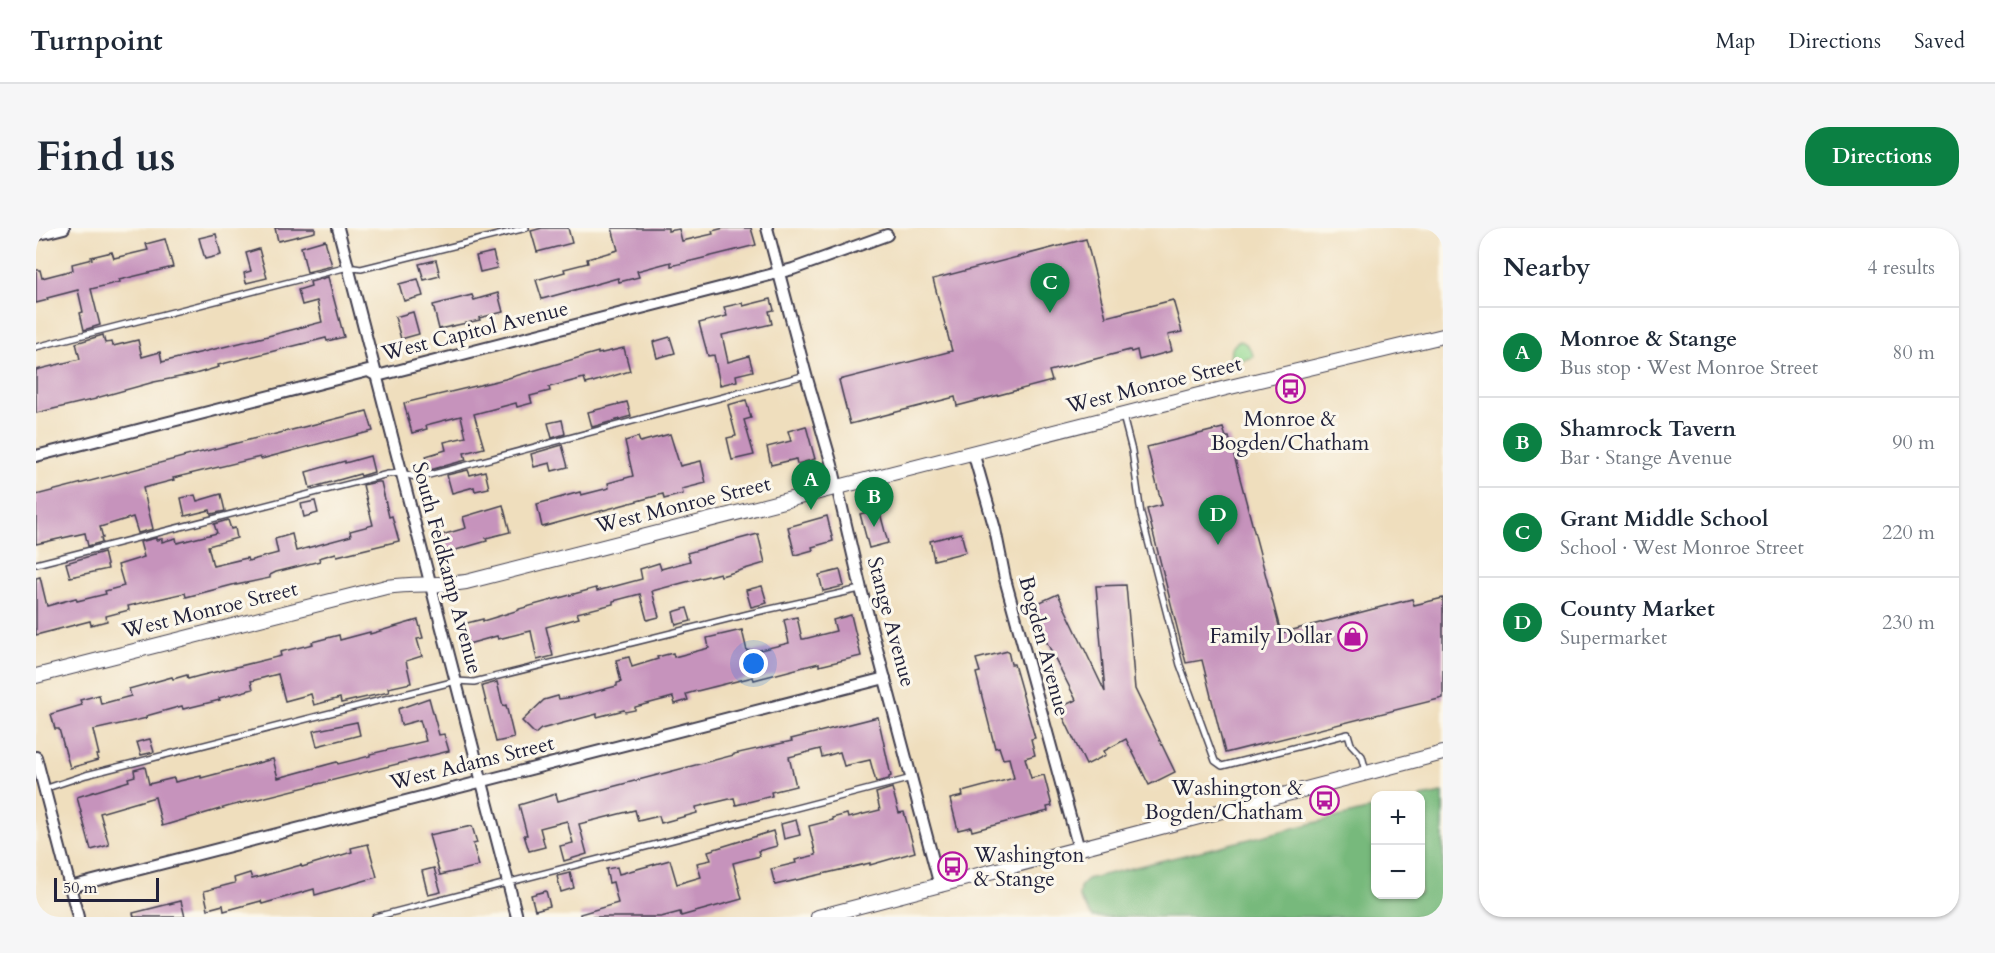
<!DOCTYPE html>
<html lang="en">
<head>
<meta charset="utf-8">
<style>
	:root { --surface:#fff; --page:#f6f6f7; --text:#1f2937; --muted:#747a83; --line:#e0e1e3; --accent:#0b8043 }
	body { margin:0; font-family:Cardo,serif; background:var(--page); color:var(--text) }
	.controls { position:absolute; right:18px; bottom:18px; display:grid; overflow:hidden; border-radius:12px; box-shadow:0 2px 4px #0004 }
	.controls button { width:54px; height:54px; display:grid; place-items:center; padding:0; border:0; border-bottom:2px solid var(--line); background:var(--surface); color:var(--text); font:30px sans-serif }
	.scale { position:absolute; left:18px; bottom:15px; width:105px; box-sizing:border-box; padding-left:6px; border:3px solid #22223b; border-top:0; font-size:16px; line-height:21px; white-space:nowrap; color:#22223b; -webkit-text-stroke:4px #fbf7ec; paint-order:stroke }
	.you { position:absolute; left:718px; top:436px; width:21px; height:21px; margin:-15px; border:4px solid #fff; border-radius:50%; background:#1a73e8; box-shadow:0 0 0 9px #1a73e833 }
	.badge { display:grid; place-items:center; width:39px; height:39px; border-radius:50%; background:var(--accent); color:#fff; font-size:20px; font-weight:700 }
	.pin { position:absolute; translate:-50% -50px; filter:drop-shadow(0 2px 3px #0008) }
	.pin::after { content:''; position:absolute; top:32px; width:21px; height:18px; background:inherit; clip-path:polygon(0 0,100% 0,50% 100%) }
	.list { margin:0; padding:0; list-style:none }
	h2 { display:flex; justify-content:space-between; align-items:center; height:78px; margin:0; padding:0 24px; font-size:26px }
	h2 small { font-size:20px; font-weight:400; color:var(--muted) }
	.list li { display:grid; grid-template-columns:39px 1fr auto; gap:18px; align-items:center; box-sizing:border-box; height:90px; padding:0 24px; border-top:2px solid var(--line) }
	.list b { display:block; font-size:22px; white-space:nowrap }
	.list p { margin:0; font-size:20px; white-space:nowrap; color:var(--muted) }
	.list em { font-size:20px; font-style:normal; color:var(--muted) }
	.map { position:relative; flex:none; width:1407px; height:689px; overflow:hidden; border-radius:24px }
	header { display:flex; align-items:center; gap:36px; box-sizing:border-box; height:84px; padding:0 30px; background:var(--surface); border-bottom:2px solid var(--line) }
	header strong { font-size:28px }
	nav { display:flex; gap:33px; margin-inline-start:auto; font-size:21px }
	.intro { display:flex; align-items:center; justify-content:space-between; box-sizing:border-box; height:144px; padding:0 36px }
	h1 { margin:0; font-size:42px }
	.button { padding:15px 27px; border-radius:24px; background:var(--accent); color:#fff; font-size:21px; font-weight:700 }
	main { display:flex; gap:36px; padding:0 36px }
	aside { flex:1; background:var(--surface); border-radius:24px; box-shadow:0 2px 4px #0004 }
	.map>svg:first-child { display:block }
</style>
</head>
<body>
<header>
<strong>Turnpoint</strong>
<nav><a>Map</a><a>Directions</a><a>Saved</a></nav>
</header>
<div class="intro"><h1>Find us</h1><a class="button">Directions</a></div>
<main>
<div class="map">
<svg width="1407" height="689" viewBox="0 0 1407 689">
	<rect width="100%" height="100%" fill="#fbf7ec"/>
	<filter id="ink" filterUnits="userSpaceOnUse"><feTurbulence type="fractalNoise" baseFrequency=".0167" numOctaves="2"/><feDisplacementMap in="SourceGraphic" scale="12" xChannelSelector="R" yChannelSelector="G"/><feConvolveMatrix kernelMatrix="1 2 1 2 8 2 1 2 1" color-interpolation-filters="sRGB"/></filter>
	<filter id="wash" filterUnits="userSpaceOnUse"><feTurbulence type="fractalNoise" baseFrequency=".008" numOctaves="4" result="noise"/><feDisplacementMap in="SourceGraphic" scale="24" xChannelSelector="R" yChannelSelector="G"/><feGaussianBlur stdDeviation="1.35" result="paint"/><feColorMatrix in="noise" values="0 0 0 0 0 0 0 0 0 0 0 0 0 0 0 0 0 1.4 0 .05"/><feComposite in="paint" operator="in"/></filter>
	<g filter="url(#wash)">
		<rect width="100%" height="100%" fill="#efdebd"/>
		<path fill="#94d992" stroke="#5b7e66" stroke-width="1.5" d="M1202,113C1211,113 1215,122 1218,129L1194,135L1195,121Z"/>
		<path fill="#77b97c" stroke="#4c6e5c" stroke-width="1.5" d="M1407,565V689H1056L1043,669L1044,659L1051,651L1339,580L1340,666H1384L1385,569Z"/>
		<g id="blocks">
			<g fill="#c693bc">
				<path d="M239,0H279V4L242,13Z"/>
				<path d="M506,0H532L536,15L501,24L495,3Z"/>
				<path d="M576,0H632V3L643,1L646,13L677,6L676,3L688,0H715L720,17L635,38V34L601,43L603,49L583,54L582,50L506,71L500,52L529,44L528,41L552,35L551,31L582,22Z"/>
				<path d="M180,6L185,27L169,31L163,10Z"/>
				<path d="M129,11L137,39L83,52L84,54L55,61L64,97L48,102L44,85L47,84L42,62L11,70L12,72L0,75V42H4L6,50L37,42L36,36L56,31L55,29L76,24L78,30L112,22L110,16Z"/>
				<path d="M1050,11L1070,89L1137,72L1146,104L1132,107L1136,123L1103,132L1101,122L1095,124L1094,122L1013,143L1016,153L921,178L919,169L814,196L803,152L916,123L897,51Z"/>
				<path d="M289,12L296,38L271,44L265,19Z"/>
				<path d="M223,21L231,50L210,55L208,45L215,43L210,25Z"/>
				<path d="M457,24L461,40L444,44L440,28Z"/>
				<path d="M400,32L404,48L388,52L383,36Z"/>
				<path d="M292,49L308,109L291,113L290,110L182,137L183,139L159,146L118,154L60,170V171L0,185V142L44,131L40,115L67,107L69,115L76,114L77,118L102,112L106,129L124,124L126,134L236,107L286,94L281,73L266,77L262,62L275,58L274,54Z"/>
				<path d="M382,51L387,68L368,73L363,56Z"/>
				<path d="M462,65L467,84L443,90L444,92L403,101L397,77L436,67L438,72Z"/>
				<path d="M735,71L738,82L733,83L736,96L686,107L692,134L713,128L717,143L700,147L701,153L684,157L678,127L672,128L663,95L691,88L688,79L706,75L707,78Z"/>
				<path d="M377,84L383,106L365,111L359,89Z"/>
				<path d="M634,109L639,125L621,130L617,114Z"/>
				<path d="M588,120L594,143L550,156L548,150L513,159L514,163L494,168L496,175L481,179L480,175L438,186L448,220L428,225L430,232L394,242L390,228L410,222L408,214L430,209L425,188L390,197L391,201L376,205L368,175L469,151L562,124V126Z"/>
				<path d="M710,172L715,190L708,192L718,227L696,232L691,210L700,208L692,177Z"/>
				<path d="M591,174L595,188L556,199L552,184Z"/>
				<path d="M331,183L337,203L294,214L293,213L225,231L224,229L137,250L138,252L107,260L117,301L102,305L97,289L64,299L67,310H65L66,314L52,318L49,305L0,316V267L232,207V208Z"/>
				<path d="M526,192L529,206L516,210L512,195Z"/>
				<path d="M770,198L779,231L761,236L760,231L735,237L731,219L755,213L752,203Z"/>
				<path d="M1187,200L1190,209H1193L1245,405L1376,371L1378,377L1407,370V470L1189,525L1166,432L1150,435L1111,281L1126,277L1111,219Z"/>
				<path d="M634,206L644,238L665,233L670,255L646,261L647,266L628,271L627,266L506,299L501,276L544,264L545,267L573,260L572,255L597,248L589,213L602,209L604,214Z"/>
				<path d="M526,217L532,239L516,243L514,235L498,239L495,226Z"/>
				<path d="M334,228L338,244L325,248L324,246L274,260L270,244L309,233V235Z"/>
				<path d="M432,242L434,247L449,243L453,260L439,263L438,259L416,265L411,247Z"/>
				<path d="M341,254H345L353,289L356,288L363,313L301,328L300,325L283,330L284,333L240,344L234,347V350L200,357V356L150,369L149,365L92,378L93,382L70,388L71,393L55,397L54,393L0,407V350L4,349L11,378L40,370L41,373L70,366L69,363L88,358L82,337L108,329L104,314L120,310V312L126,311V314L140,310L141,315L181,305L178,296L192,292L195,301L199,300L201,310L172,318L177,338L211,330L212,333L242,325L239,311L256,306L260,323L315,308L314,303L337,297L327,257Z"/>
				<path d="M185,266L189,283L175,286L174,282L149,288L145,270L159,267L161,273Z"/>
				<path d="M279,273L282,285L268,289L265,276Z"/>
				<path d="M467,277L474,304L450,310L451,313L406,326L402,308L430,300L427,289Z"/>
				<path d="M843,281L852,315L833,320L824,286Z"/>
				<path d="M791,288L797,313L776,319L777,322L759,327L752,299Z"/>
				<path d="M925,305L930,324L898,332L894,313Z"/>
				<path d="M722,306L729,335L685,348L684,345L616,363L623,389L611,392L604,366L577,373V376L541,385L543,390L510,399L517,428L501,432L495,403L462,411L461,408L432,416L427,396L447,391V393L483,382V381L560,360L561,363L606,351L604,341L623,335L625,341L654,333L651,325Z"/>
				<path d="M68,324L72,341L34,349L30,335Z"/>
				<path d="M804,342L808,358L787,363L783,347Z"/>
				<path d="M1090,357L1099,461L1139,544L1113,557L1090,511L1068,523L1070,527L1050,537L1023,480L1040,472L993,379L1022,366L1069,464L1060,358Z"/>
				<path d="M726,358L731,375L715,379L710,362Z"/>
				<path d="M651,380L655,393L640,397L637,384Z"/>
				<path d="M815,387L825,428L783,438V435L718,452L717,449L661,463L650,466L652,472L639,476L637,469L599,479V482L589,484L588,482L561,489V486L505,501L499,506L486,493L508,472L522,468L523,471L538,469L581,458V455L585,454L580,432L593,429L596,439L622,431L621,429L637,425L638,429L673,420L671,410L706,402L711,423L716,422V424L753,415L748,392L761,389L766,411H768L800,403L797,392Z"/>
				<path d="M382,392L387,410L381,411L386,428L370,433L375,455L352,460L353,464L305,475L304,470L278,477L275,466L249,473L242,446L215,453L217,461L183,470L184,472L147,481L146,478L110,488L111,490L57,502L63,527H60L62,532L34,540L23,501H19L15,486L46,477L44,472L63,467L65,476L95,468L93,461L136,449L137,451L151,447L152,451L163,448L245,428L244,424L277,416L276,414L303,407L304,412L334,404V406Z"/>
				<path d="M972,423L975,436H978L999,510L995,511L999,527L989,530L995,550L1008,547L1016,578L1011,579L1012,583L936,603L935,599L922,602L914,571L927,568L926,564L978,550L973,530L967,531L963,519L959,520L940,445L944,444L940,431Z"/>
				<path d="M461,454L467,478L470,477L478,510L460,514L446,458Z"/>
				<path d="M393,470L403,507L408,506L413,523L194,578L126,598L119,569L64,585L73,617L55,622L41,569L93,553L92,550L99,548L98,542L109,539L113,556L138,550L139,554L165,548V550L237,531L242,550L301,534L302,536L334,528V526L390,513L384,492L365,497L362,481Z"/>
				<path d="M842,489L855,548L853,549V551L840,554L834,532L808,538L804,524L786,529L784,521L753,529L760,558L735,564L736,568L700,577L698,570L660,579L661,585L625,595L623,588L602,593L599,582L543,596L551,626L528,633L524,618L537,615L531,593L504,600L509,619L493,623L488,607H491L483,577L520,566L522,573L698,527V526L756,513L755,511Z"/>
				<path d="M321,494L324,507L281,518L277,503Z"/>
				<path d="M114,511L118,524L105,527L101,514Z"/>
				<path d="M856,560L863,585L868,584L879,624L834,637V635L739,657L735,641L760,635L759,632L780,627L773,598L797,592L796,590L811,586L812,590L844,582L840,565Z"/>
				<path d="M760,592L764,607L748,611L745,596Z"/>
				<path d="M436,598L441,615L437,616L443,638L404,647L393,607Z"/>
				<path d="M737,603L741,618L722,623L724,628L697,635L706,671L645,688L644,684L625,689H544V686L582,675L577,654L573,655L570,641L581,639L583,646L634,632L641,656L665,649L661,635L675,632L672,623Z"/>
				<path d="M332,616L341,649L279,667L278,661L226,676L225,673L188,683L187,677L172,681L168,663L199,655L198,650L214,645L216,651L265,637L266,639L316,624L315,620Z"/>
				<path d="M398,640L405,664L392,667L386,643Z"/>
				<path d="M534,645L538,660L525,664L521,648Z"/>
				<path d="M510,663L514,678L499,682L495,667Z"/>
				<path d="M145,673L149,689H98L97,685Z"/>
			</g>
		</g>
	</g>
	<g filter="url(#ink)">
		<use href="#blocks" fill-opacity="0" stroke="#413e4e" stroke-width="1.5"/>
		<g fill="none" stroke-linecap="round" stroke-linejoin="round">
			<defs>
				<g id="service">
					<path d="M0,119L312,39L325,41L490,0"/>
					<path d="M1087,188L1096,223L1105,286L1144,437L1179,533L1186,538L1312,506L1315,516L1326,528L1330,543"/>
					<path d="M0,336L352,246L366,245L382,250L770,147"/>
					<path d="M8,561L50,547L420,453L438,454L716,385L824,361"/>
					<path d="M339,689L876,550"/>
				</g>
				<g id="minor">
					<path d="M302,0L481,689"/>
					<path d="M731,0L770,147L796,237L825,361L904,658"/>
					<path d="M0,7L28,0"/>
					<path d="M937,224L959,301L969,351L1043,621"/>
					<path d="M0,228L328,144L332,143L341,148L726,49L757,41L851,7"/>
					<path d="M0,529L42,689"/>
					<path d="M34,659L849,450"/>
				</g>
				<g id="tertiary">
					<path d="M0,448L350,359C377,355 403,358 430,354L1190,160L1407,108"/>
					<path d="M782,689L1407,525"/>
				</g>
			</defs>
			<use href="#service" stroke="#413e4e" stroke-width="8"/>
			<use href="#minor" stroke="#413e4e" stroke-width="14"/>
			<use href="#tertiary" stroke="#413e4e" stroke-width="16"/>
			<use href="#service" stroke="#fff" stroke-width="5"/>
			<use href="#minor" stroke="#fff" stroke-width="10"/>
			<use href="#tertiary" stroke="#fff" stroke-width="14"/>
		</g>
	</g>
	<defs>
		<symbol id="bus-ring" viewBox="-11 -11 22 22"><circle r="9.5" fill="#fbf7ec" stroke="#b5179e" stroke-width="1.5"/><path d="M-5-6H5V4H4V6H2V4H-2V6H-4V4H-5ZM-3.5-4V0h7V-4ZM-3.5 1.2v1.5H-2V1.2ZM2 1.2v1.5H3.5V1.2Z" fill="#b5179e"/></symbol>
		<symbol id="shop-ring" viewBox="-11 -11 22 22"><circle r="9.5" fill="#fbf7ec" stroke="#b5179e" stroke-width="1.5"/><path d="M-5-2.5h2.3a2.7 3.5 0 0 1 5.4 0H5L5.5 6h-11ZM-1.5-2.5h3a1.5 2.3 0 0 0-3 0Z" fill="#b5179e"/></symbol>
	</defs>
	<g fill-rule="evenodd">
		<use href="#bus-ring" x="1238" y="144" width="33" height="33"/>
		<use href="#shop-ring" x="1300" y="392" width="33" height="33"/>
		<use href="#bus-ring" x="1272" y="556" width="33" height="33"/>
		<use href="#bus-ring" x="900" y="622" width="33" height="33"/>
	</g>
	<g text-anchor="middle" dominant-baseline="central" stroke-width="6" stroke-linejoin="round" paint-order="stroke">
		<g font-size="21" fill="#22223b" stroke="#fbf7ec">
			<text transform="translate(439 103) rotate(-14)">West Capitol Avenue</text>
			<text transform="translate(1118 157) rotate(-14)">West Monroe Street</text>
			<text transform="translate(647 277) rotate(-14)">West Monroe Street</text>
			<text transform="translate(411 340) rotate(75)">South Feldkamp Avenue</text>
			<text transform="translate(174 382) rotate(-14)">West Monroe Street</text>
			<text transform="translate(855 394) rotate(75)">Stange Avenue</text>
			<text transform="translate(1008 418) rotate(75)">Bogden Avenue</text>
			<text transform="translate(436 535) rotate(-14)">West Adams Street</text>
		</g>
		<g font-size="21" fill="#22223b" stroke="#fbf7ec" text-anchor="end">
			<text x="1254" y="191" text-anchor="middle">Monroe &amp;<tspan x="1254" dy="24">Bogden/Chatham</tspan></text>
			<text x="1296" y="408">Family Dollar</text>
			<text x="1267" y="560">Washington &amp;<tspan x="1267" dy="24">Bogden/Chatham</tspan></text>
			<text x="938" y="627" text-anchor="start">Washington<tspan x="938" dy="24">&amp; Stange</tspan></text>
		</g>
	</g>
</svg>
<div class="controls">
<button>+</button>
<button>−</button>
</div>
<div class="scale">50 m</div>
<div class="you"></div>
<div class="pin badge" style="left:775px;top:282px">A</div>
<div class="pin badge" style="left:838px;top:299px">B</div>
<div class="pin badge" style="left:1014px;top:85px">C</div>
<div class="pin badge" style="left:1182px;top:317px">D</div>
</div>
<aside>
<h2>Nearby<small>4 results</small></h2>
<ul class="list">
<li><span class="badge">A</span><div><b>Monroe &amp; Stange</b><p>Bus stop · West Monroe Street</p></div><em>80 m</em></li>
<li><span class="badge">B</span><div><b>Shamrock Tavern</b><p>Bar · Stange Avenue</p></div><em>90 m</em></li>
<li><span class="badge">C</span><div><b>Grant Middle School</b><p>School · West Monroe Street</p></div><em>220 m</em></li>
<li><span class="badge">D</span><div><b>County Market</b><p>Supermarket</p></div><em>230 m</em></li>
</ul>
</aside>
</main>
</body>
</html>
